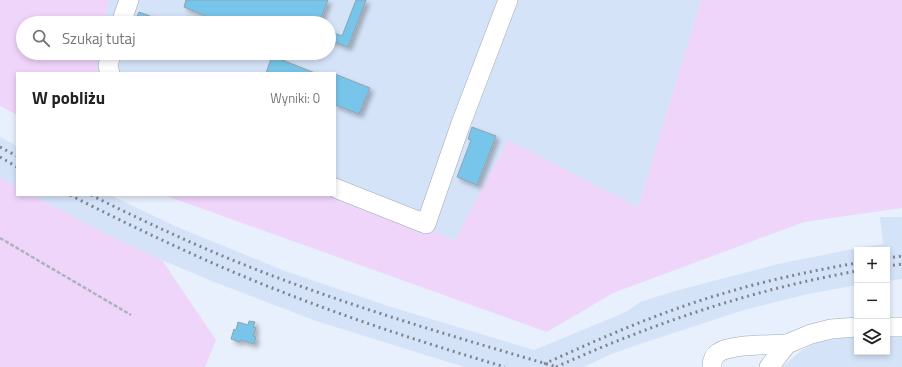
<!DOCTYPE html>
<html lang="pl">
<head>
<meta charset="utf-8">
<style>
	:root { --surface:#fff; --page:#f6f6f6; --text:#222; --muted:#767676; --line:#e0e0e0 }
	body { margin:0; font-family:"Titillium Web",sans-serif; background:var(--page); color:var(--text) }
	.controls { position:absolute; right:12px; bottom:12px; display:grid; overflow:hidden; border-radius:0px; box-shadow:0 2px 6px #0003 }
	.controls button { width:36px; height:36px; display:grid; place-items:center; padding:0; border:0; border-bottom:1px solid var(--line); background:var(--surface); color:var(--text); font:20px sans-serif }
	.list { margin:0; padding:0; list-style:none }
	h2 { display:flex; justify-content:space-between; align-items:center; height:52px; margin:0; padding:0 16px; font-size:17px }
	h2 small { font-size:13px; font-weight:400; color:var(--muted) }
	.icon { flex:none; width:22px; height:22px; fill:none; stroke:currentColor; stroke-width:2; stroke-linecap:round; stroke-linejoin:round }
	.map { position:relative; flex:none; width:902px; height:367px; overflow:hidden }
	.search { position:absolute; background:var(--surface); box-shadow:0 2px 6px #0003; left:16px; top:16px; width:320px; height:44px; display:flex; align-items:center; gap:10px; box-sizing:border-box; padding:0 14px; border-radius:22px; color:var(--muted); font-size:15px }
	.panel { position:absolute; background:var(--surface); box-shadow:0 2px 6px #0003; left:16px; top:72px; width:320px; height:124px; border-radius:0px }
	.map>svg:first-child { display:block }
</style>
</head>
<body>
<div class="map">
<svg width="902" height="367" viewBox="0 0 902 367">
	<defs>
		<filter id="shadow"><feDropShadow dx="3.5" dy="3.5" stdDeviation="2" flood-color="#0004"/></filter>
	</defs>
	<rect width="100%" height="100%" fill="#e8f0fd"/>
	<g fill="#d5e3f9">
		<path d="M109,0H701L638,207L508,140L455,240L335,194V73H97L100,53H329V23H105Z"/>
		<path d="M0,137L17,146V187L0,177Z"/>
		<path d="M32,195H110L177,227L285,271L391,307L534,350L626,312L640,302L675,291L778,264L858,248L883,244L880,217H902V279L887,281V250H857V285L808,294L744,310L640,344L609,355L584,367H464L316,321L214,282L162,260L108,235Z"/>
		<path d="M887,335L902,336V367H782L802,350L816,343L844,337L857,336V352H887Z"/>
	</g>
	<g fill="#efd5fa">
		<path d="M0,0H109L105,23H23V53H100L97,73H17V115L0,106Z"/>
		<path d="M701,0H902V208L804,222L613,293L547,332L164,195L335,194L455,240L508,140L638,207Z"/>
		<path d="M0,177L17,187V195H32L108,235L162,260L216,340L205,367H0Z"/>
	</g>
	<g fill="#77c5ea" stroke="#91a3ac" filter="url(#shadow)">
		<path d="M186,0H328L319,23H297L283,18L281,23H224L217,20L216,23H203L206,16L184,7Z"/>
		<path d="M356,0H366L348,47L329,40V31L342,36Z"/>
		<path d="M139,12L150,16L147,23H134Z"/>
		<path d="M272,56L315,73H266Z"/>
		<path d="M335,74L370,88L359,114L335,105Z"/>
		<path d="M472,127L496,136L477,185L457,177L471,140L468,139Z"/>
		<path d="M249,321L255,322L253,327L256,328L253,336L256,337L254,344L240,340L239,342L231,339L234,329L236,330L238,322L248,325Z"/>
	</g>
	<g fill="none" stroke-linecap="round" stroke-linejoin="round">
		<defs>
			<g id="minor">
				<path d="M121,23L129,0"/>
				<path d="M110,73L108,66L111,53"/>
				<path d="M335,188L426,224L460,126L508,0"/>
				<path d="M887,327H902"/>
				<path d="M712,367C712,362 713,356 718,353C730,344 771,345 787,344"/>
				<path d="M769,367L787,344L811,334L831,329L857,327"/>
			</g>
		</defs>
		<use href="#minor" stroke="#9fa8b7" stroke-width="20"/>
		<path stroke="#acb3be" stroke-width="2.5" stroke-dasharray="4 2" stroke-linecap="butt" d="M0,238L131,315"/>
		<use href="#minor" stroke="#fff" stroke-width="19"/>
		<g stroke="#7f858e" stroke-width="3" stroke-dasharray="2 4" stroke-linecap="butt">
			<path d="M0,147L17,156"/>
			<path d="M0,157L17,167"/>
			<path d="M70,195C119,220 167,243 217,265C311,306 407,338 505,367"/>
			<path d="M91,195C153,226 216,255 281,279C372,313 465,340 557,367"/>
			<path d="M887,258L902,256"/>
			<path d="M887,266L902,264"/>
			<path d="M544,364C601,338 658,313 718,295C764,281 810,271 857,263"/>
			<path d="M556,367C654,323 751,290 857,271"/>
		</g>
	</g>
</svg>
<div class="controls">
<button>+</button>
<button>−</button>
<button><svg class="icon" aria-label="layers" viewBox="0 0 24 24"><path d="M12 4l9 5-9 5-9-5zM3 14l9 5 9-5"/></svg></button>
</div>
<div class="search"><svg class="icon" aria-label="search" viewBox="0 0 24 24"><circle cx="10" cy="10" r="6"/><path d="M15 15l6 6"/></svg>Szukaj tutaj</div>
<section class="panel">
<h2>W pobliżu<small>Wyniki: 0</small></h2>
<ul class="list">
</ul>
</section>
</div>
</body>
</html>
